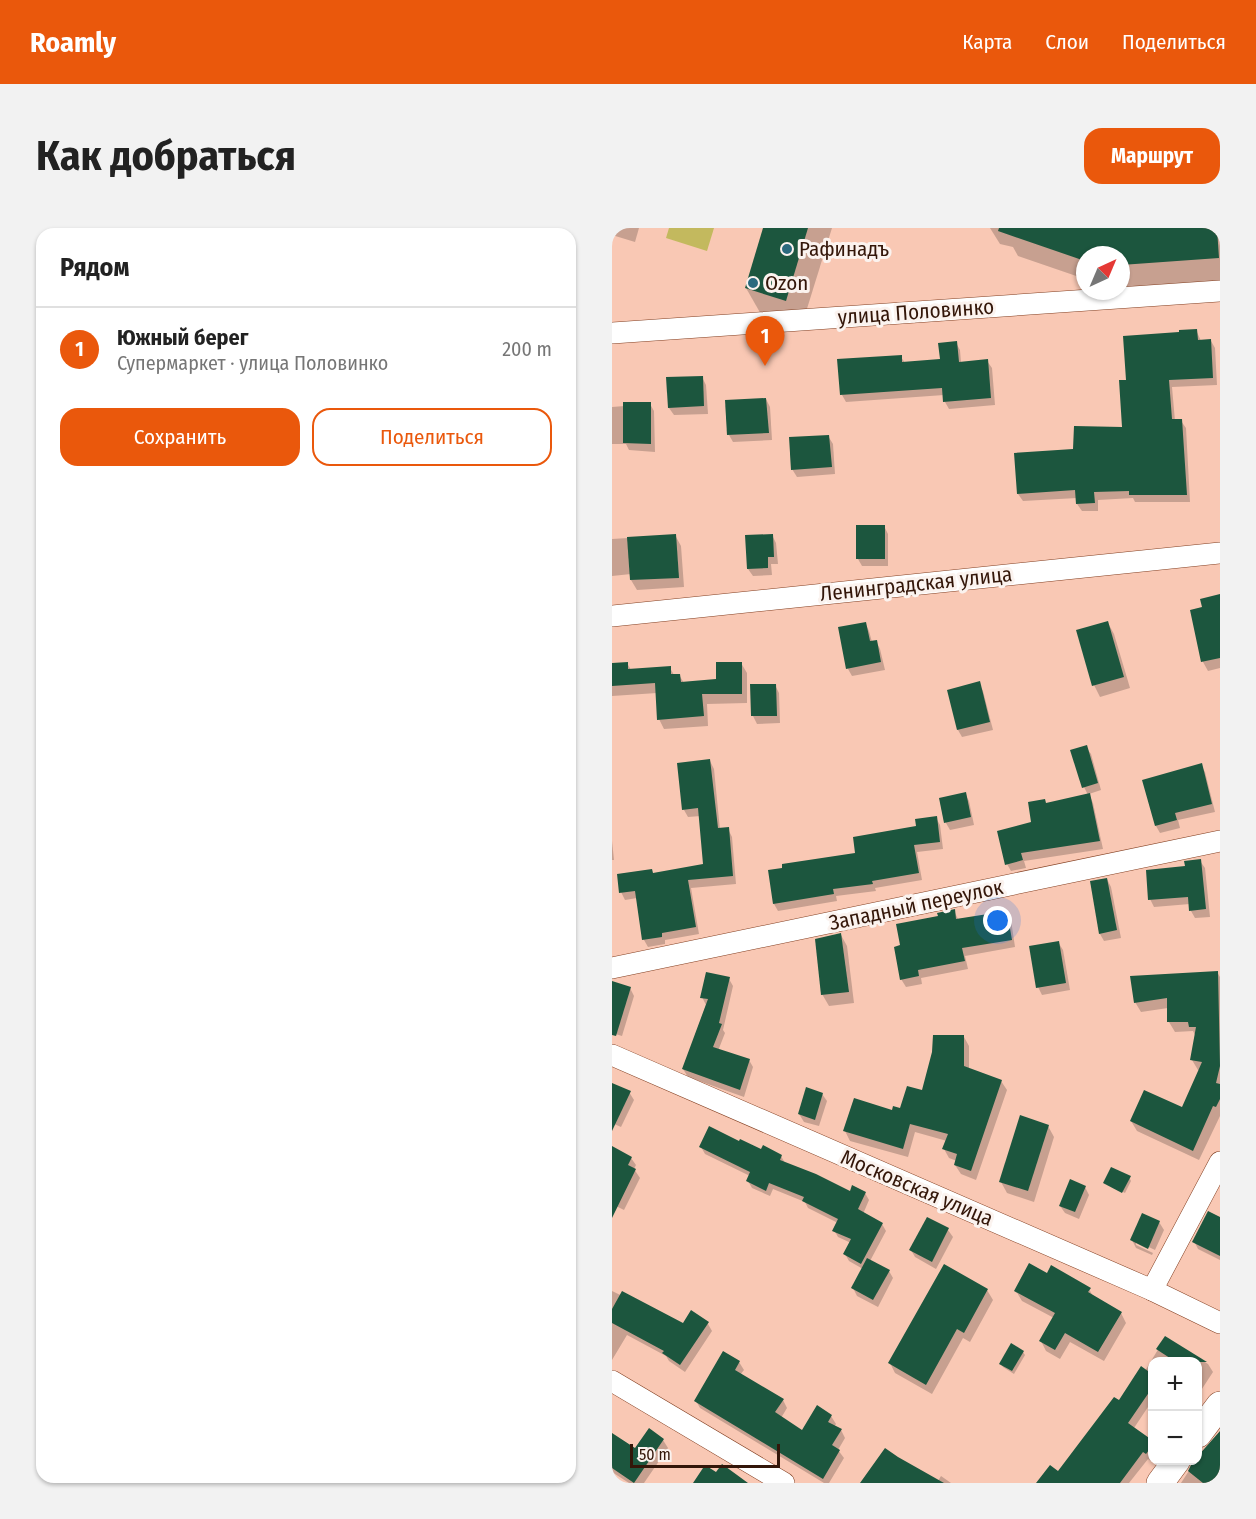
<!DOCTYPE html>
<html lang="ru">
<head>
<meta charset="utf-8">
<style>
	:root { --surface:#fff; --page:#f2f2f2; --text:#222; --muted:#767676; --line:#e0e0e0; --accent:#ea580c }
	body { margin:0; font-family:"Fira Sans Condensed",sans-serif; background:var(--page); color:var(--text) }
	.controls { position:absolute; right:18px; bottom:18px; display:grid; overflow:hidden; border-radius:12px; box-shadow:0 2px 4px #0004 }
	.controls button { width:54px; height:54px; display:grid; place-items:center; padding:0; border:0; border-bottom:2px solid var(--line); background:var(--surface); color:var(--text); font:30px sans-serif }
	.compass { position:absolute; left:464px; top:18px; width:54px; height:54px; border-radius:50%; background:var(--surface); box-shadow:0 2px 4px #0004; rotate:44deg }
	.scale { position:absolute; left:18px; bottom:15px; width:150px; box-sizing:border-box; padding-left:6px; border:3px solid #331609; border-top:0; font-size:16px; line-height:21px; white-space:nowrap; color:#331609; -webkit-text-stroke:4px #fbf3ef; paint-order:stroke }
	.you { position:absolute; left:386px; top:693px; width:21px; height:21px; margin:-15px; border:4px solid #fff; border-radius:50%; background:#1a73e8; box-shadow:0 0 0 9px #1a73e833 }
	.badge { display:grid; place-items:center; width:39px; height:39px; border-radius:50%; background:var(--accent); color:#fff; font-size:20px; font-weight:700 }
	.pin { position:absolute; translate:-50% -50px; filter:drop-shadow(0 2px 3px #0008) }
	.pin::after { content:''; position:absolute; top:32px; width:21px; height:18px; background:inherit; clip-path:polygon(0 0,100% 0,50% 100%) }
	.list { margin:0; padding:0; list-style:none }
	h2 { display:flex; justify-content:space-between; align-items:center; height:78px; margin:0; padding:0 24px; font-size:26px }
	h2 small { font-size:20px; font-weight:400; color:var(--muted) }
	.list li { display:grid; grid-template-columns:39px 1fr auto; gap:18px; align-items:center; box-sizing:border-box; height:84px; padding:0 24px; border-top:2px solid var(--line) }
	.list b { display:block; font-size:22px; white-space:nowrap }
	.list p { margin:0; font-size:20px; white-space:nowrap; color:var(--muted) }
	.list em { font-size:20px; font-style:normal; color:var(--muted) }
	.actions { display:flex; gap:12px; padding:18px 24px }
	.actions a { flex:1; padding:14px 0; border:2px solid var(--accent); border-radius:18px; text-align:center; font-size:21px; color:var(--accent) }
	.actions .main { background:var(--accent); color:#fff }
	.map { position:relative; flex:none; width:608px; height:1255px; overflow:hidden; border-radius:18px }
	header { display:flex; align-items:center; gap:36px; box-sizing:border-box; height:84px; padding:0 30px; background:var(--accent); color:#fff }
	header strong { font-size:28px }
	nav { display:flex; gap:33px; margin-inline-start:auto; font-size:21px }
	.intro { display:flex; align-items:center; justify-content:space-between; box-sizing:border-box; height:144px; padding:0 36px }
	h1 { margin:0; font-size:42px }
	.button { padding:15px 27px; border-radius:18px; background:var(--accent); color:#fff; font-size:21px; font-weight:700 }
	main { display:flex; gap:36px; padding:0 36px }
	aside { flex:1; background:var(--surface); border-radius:18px; box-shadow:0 2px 4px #0004 }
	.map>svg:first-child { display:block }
</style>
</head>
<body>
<header>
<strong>Roamly</strong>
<nav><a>Карта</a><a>Слои</a><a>Поделиться</a></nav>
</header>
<div class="intro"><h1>Как добраться</h1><a class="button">Маршрут</a></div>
<main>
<aside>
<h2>Рядом<small></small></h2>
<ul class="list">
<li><span class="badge">1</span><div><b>Южный берег</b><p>Супермаркет · улица Половинко</p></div><em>200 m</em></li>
</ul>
<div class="actions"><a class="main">Сохранить</a><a>Поделиться</a></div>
</aside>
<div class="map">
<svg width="608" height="1255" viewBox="0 0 608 1255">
	<rect width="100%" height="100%" fill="#f9c8b4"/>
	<path fill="#c3b95e" d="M57,0H102L95,23L54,10Z"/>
	<g fill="#0003">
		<path d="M0,0H27L23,14L0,7Z"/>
		<path d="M153,0H220L189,100L150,88L134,60Z"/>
		<path d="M378,0H608V54L509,63V27H473V51L406,28L401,19L388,16Z"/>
		<path d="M584,102L589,113H599L603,120L605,157L560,159L563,193H569L574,200L578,274H523L521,270L486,272V283H470L465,276V270L411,273L406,266L463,222L512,200L515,153Z"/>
		<path d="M344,115L348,122L349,135L375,133L380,140L383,177L337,181L333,174L332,167L234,174L230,167L289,129L293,135L329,132Z"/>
		<path d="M90,149L94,157L96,186L62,187L57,180Z"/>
		<path d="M154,171L158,179L160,212L121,214L117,207Z"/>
		<path d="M38,176L42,183L43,224L17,222L14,216H0V179Z"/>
		<path d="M216,208L221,216L223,246L185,249L180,241Z"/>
		<path d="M272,298L276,306V338H250L246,331Z"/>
		<path d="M63,307L69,318L72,359L25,362L19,352V346L0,348V311Z"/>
		<path d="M160,307L164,315L166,336H159L160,347L141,348L136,341Z"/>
		<path d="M608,368V440L596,443L591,434L580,383L592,381L590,372Z"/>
		<path d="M253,395L257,403L260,414L264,413L268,421L273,442L240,448L236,441Z"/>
		<path d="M496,395L502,406L518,460L488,469L482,457Z"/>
		<path d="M15,435L19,442L58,440L62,447H67L72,455L105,453L129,435L135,445V475L95,476L96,498L52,501L47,491L45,465L0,468V436Z"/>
		<path d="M367,455L371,463L381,502L350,509L346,502L336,463Z"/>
		<path d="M163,457L167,465L168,495L145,496L141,488Z"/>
		<path d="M474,519L479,526L489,562L477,566L481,575L491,621L412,633L414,640L399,643L395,636L435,577L476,567L472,559Z"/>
		<path d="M98,533L102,541L108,602L116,601L120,609L124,656L79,660L87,706L53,712V716L36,719L32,712L25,670L13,672L9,664L41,646L93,638L89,588L76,589L72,582Z"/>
		<path d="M589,537L593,544L603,584L566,592L568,600L548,605L544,598Z"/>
		<path d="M353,566L357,573L362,597L338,602L334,595L329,571Z"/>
		<path d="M324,590L328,597L331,621L305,624L310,652L263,660L264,663L224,668L225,673L166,683L162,676L158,643L245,626Z"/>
		<path d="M0,613L2,632H0Z"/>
		<path d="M588,633L593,640L598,689L583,690L579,683L578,676L542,679L538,671L574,640Z"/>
		<path d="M495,651L499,659L509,710L492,713L488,706Z"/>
		<path d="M342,683L346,691L394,685L399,692L403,719L353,728L356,741L309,750L310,756L294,759L289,751L290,718L328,689Z"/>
		<path d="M229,707L235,718L242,775L217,778L210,766Z"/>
		<path d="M446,714L451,722L458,762L430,767L426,759Z"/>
		<path d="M605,744L608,749V888L587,932L525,903L519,893L570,881L588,842H586L580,832L584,809L581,803L563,804L557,794L556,780L529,784L523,774Z"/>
		<path d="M117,751L121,758L111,802L113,805L106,823L137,832L141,839L132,869L76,849L71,841L94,777L90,769Z"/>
		<path d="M0,755L18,760L22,768L10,808L0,805Z"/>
		<path d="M352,809L357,818V842L389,853L395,862L364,952L349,946L343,937L345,933L337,930L332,921L335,913L303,904L296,929L238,913L233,903L289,882L311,864Z"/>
		<path d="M0,857L17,864L22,872L9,899L0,895Z"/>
		<path d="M210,866L215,873L207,898L192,894L187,886Z"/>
		<path d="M436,898L442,909L422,974L395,965L389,954Z"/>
		<path d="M128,915L169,928L173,935L238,965H253L257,972L251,986L270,996L274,1003L258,1033L277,1043L281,1050L266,1079L245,1068L241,1060L251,1041L237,1033L233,1026L239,1015L226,1009L222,1002L226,995L196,980L193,974L161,961L158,968L140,960L136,953L138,948L93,926L89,919Z"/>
		<path d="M0,923L19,930L24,937L22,941L28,950L12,982L0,976Z"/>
		<path d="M500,941L517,949L519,953L513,965L493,955Z"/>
		<path d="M473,959L477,967L467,991L453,985L448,978Z"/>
		<path d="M597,985L608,991V1032L586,1021L582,1013Z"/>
		<path d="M547,994L552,1002L543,1022L524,1013V1017L541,1025L540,1027L524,1020L520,1012Z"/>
		<path d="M336,1002L341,1009L324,1041L303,1029L299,1022Z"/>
		<path d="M435,1047L477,1061L482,1070L509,1085L514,1095L492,1133L458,1114L448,1131L434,1123L429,1113L442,1090L410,1073L404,1063Z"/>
		<path d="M375,1062L381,1072L358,1114L351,1110L320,1166L283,1145L278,1135Z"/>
		<path d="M0,1063L71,1097L96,1096L100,1103L73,1144L57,1133L54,1128L15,1107L0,1132Z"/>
		<path d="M553,1110L596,1136L601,1144L586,1167V1134H540V1173L522,1200L540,1214V1231L539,1233L536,1231L517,1255H426L447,1245L533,1143Z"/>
		<path d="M411,1124L413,1127L402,1146L391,1139L389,1136Z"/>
		<path d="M112,1125L127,1134L132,1142L128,1147L171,1172L175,1180L169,1190L190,1205L219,1188L224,1196L222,1199L229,1202L233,1210L226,1222L232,1230L217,1255H212L88,1180L84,1173Z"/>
		<path d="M37,1202L51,1212L56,1220L32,1255H17L0,1244V1216L24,1223Z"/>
		<path d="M608,1206V1255H569L584,1232Z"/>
		<path d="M329,1248L339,1255H250L326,1253Z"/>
	</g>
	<g fill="#1c563e">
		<path d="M151,0H196L174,73L133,60Z"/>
		<path d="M387,0H605L607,30L509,37V27H473V33L386,3Z"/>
		<path d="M585,101L586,112L599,111L601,150L557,152L560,191H570L575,267H517V263L482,264L483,275L464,276L463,262L405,266L402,225L461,221L462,198L510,199L507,152H514L511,108L567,104V102Z"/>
		<path d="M345,113L347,134L376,131L379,170L331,174L330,160L228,167L225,131L290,127V134L328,131L326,115Z"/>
		<path d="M91,148L92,178L56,180L54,149Z"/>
		<path d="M154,170L157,205L115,207L113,172Z"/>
		<path d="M11,174H39V216L11,215Z"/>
		<path d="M217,207L220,239L179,242L177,209Z"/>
		<rect x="244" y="297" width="29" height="34"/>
		<path d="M64,306L67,350L18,352L15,309Z"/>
		<path d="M161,306L162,329H156V340L135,341L133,307Z"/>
		<path d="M608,366V430L589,434L578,382L590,379L588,371Z"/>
		<path d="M496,393L512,449L480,458L464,402Z"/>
		<path d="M254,394L258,413L265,412L269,434L234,441L226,399Z"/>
		<path d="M16,434V441L59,438V446H68L69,454L104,451V434H130V466H90L92,488L45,492L43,455L0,458V435Z"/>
		<path d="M368,453L378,494L345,502L335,462Z"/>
		<path d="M138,456H164L165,488H139Z"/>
		<path d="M475,517L486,555L470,560L458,522Z"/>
		<path d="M98,531L106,600L117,599L121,648L76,652L84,699L50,705V709L30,712L23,663L7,665L5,646L40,641L41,645L91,636L86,580L70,582L65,535Z"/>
		<path d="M590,535L600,576L563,585L565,592L543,598L530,552Z"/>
		<path d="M354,564L359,589L332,595L327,570Z"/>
		<path d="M478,565L488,613L409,625L411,632L393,637L385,603L419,594L416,574L433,571L434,575Z"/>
		<path d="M325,588L328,614L302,617L307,645L260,653L261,656L221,661L222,666L161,676L156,642L170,640V636L243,625L241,609L304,598L303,591Z"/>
		<path d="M589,631L594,681L577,683L576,669L536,672L534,642L573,638L572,633Z"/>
		<path d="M495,650L505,702L487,706L478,653Z"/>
		<path d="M343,681L344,691L395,683L400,712L350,720L353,733L306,742L307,748L288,752L282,719L288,717L284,696L326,688L325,685Z"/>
		<path d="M229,705L237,764L209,767L203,711Z"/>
		<path d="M447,713L454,755L424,760L417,718Z"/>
		<path d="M606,743L608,838L604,855L608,856V871L604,879L601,878L581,923L518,893L532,862L570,879L590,834L578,832L584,799H577L576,794H555V770L522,775L518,748Z"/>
		<path d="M94,744L118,749L107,795L110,796L101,819L138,831L128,862L70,841L96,771L88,770Z"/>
		<path d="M0,753L19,759L4,808L0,807Z"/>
		<path d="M321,807H352V838L390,852L359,943L342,937L345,926L330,921L336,906L298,896L291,921L231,903L242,870L280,882L281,878L288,880L295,858L310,862L320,824Z"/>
		<path d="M0,855L19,863L0,903Z"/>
		<path d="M194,859L211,865L203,892L186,886Z"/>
		<path d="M408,887L437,897L416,963L387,954Z"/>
		<path d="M97,898L127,913L128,911L149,921L151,917L170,927L168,932L204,946L238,963L240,957L254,964L246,981L271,995L249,1036L231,1026L239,1011L220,1003L226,991L190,973L192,969L157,955L154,963L134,953L138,944L87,919Z"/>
		<path d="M0,918L20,929L16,937L24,941L0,990Z"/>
		<path d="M499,939L519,948L510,965L491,955Z"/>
		<path d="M458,951L474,958L463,984L447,978Z"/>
		<path d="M596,983L608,989V1028L580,1014Z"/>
		<path d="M530,985L548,993L536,1021L518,1012Z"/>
		<path d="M315,989L337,1000L320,1034L297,1022Z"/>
		<path d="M255,1030L278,1042L261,1072L239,1060Z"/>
		<path d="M417,1035L435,1045L439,1037L479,1060L476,1064L510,1084L486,1124L453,1105L443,1122L427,1113L443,1085L402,1063Z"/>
		<path d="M332,1036L376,1061L352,1105L345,1101L314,1157L276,1135Z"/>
		<path d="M10,1063L71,1095L79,1082L97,1094L68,1137L50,1125L52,1123L0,1095V1081Z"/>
		<path d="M553,1108L595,1134H564L544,1121Z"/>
		<path d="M399,1115L412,1123L400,1143L387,1136Z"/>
		<path d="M111,1123L128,1133L123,1142L172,1171L163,1184L190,1202L205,1177L220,1187L216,1194L230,1201L220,1217L228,1222L211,1251L82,1173Z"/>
		<path d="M529,1138L540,1146V1160L516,1195L540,1212V1218L534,1226L531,1224L508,1255H424L438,1237L446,1243L502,1169L507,1172Z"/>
		<path d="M37,1200L52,1211L22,1255L0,1240V1205L23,1220Z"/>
		<path d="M608,1203V1255H591L576,1243L581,1233H585V1229Z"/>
		<path d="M273,1220L286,1229L332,1255H248Z"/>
		<path d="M110,1236L136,1255H81L93,1237L104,1244Z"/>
	</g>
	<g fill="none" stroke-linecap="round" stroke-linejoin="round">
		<defs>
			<g id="minor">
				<path d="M0,105L608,63"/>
				<path d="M0,388L608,325"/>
				<path d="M0,740L608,613"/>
				<path d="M0,827L540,1062L608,1095"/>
				<path d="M540,1062L608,934"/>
				<path d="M0,1153L172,1255"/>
			</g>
			<g id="tertiary">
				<path d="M586,1206L608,1177"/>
				<path d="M548,1255L565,1232"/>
			</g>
		</defs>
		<use href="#minor" stroke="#833f21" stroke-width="22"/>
		<use href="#tertiary" stroke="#833f21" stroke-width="28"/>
		<use href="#minor" stroke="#fff" stroke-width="21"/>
		<use href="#tertiary" stroke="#fff" stroke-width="27"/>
	</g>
	<g fill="#2a6a7e" stroke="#fbf3ef" stroke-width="2">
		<circle cx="175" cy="21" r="6"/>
		<circle cx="141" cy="55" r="6"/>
	</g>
	<g text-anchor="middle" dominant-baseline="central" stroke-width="6" stroke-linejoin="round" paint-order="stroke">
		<g font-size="21" fill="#331609" stroke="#fbf3ef" text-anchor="start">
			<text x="187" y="21">Рафинадъ</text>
			<text x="153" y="55">Ozon</text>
		</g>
		<g font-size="21" fill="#331609" stroke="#fbf3ef">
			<text transform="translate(304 84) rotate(-4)">улица Половинко</text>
			<text transform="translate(304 356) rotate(-6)">Ленинградская улица</text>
			<text transform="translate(304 677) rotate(-12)">Западный переулок</text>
			<text transform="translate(305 960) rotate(23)">Московская улица</text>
		</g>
	</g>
</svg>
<div class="controls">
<button>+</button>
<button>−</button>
</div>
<svg class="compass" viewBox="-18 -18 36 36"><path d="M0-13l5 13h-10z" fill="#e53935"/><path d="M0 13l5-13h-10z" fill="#767676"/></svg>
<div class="scale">50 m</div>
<div class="you"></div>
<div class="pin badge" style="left:153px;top:138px">1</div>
</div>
</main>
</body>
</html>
